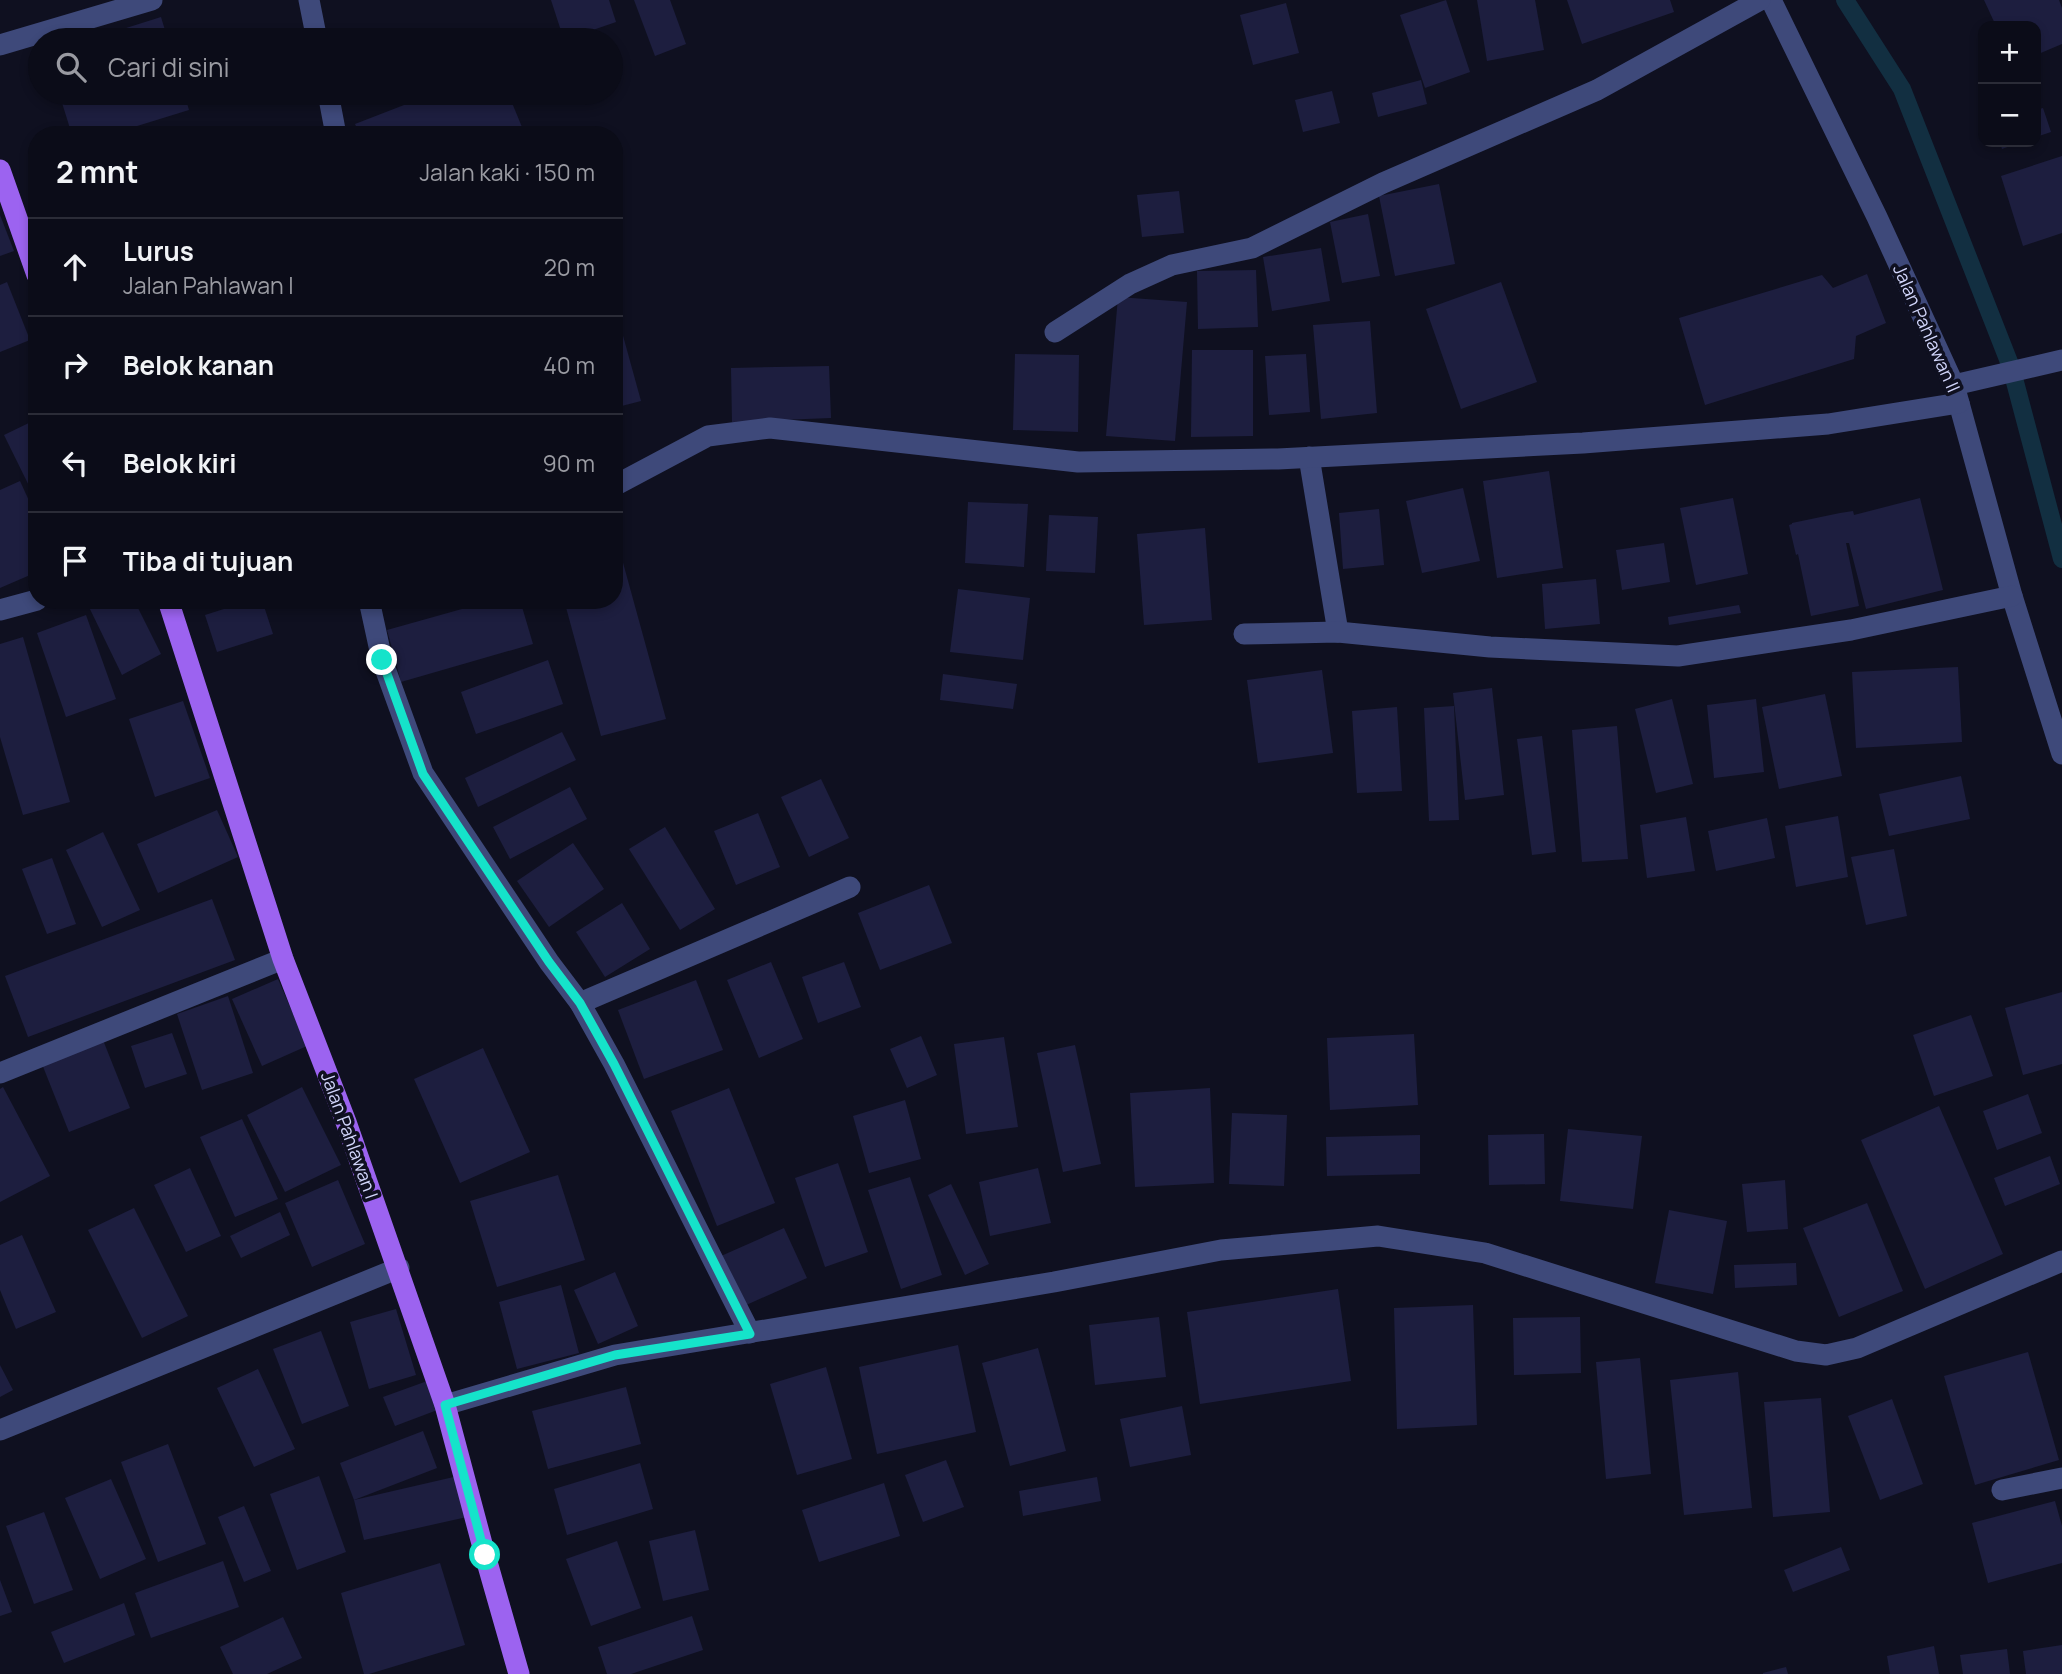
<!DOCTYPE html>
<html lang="id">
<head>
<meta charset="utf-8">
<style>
	:root { --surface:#0b0c18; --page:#141521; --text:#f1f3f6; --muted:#9a9ba2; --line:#2b2c37 }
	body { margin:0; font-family:Manrope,sans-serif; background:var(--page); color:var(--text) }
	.controls { position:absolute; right:21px; top:21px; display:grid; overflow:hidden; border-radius:14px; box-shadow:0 4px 10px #0003 }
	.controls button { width:63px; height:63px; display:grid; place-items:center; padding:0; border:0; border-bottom:2px solid var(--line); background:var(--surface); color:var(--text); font:35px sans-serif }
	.stop { position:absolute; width:21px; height:21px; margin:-16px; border:5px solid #15e3ca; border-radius:50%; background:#fff }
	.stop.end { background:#15e3ca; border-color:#fff; box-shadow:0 2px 7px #0008 }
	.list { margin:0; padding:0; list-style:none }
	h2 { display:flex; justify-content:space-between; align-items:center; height:91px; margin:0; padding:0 28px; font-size:30px }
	h2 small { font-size:23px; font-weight:400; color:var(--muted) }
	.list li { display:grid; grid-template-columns:46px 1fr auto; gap:21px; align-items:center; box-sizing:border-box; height:98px; padding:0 28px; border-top:2px solid var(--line) }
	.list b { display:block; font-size:26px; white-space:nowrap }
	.list p { margin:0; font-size:23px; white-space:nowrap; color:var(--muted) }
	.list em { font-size:23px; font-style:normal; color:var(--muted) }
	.icon { flex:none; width:38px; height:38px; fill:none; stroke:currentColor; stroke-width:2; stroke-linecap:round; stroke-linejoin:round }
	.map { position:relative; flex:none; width:2062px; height:1674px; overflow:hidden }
	.search { position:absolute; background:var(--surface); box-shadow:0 4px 10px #0003; left:28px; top:28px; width:595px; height:77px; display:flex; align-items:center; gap:18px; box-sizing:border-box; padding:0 24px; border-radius:38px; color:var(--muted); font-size:26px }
	.panel { position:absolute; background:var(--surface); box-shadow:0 4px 10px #0003; left:28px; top:126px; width:595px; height:483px; border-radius:28px }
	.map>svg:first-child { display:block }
</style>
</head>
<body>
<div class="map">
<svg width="2062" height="1674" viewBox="0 0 2062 1674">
	<rect width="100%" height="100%" fill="#0f1020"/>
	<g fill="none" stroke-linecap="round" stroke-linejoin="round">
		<path stroke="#122f41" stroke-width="18" d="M1845,0L1902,89L2011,367L2062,559"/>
	</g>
	<g fill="#1d1e3f">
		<path d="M551,0H609L616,22L564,40Z"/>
		<path d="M634,0H670L686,44L655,56Z"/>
		<path d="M1446,0L1470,72L1425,88L1400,15Z"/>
		<path d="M1477,0H1535L1544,50L1487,61Z"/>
		<path d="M1567,0H1670L1674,12L1582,44Z"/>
		<path d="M1984,0H2059L2062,8V44L2036,55V26H1996Z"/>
		<path d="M1286,3L1299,53L1253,65L1240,15Z"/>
		<path d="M161,17L168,40H88Z"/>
		<path d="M1421,80L1427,104L1378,117L1372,93Z"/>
		<path d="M1332,91L1340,123L1303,132L1295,100Z"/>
		<path d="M59,93H184L189,110L108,135H72Z"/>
		<path d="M435,93H508L524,132L518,135H360L355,124Z"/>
		<path d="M2043,108L2051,132L2036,137V110Z"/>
		<path d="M204,126L206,135H177V134Z"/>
		<path d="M2000,142H2021L2002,149Z"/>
		<path d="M2062,156V233L2023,246L2001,176Z"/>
		<path d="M1439,184L1455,264L1395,276L1379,196Z"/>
		<path d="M1179,191L1184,233L1142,237L1137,195Z"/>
		<path d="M1368,214L1380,276L1342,283L1330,222Z"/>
		<path d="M0,215L14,251L0,256Z"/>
		<path d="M1321,248L1330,301L1272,311L1263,257Z"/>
		<path d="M1256,270L1258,327L1198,329L1197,271Z"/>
		<path d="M1867,274L1886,323L1856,336L1854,359L1705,405L1679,318L1822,275L1833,288Z"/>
		<path d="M7,282L30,340L0,352V285Z"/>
		<path d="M1501,282L1537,382L1461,409L1426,309Z"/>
		<path d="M1118,297L1187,302L1175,441L1106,436Z"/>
		<path d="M614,303L641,401L614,408Z"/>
		<path d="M1370,321L1377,413L1321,419L1313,325Z"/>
		<path d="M1192,350H1253V436L1191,437Z"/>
		<path d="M1015,354L1079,355L1078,432L1013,430Z"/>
		<path d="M1306,354L1310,412L1269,415L1265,356Z"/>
		<path d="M829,366L831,418L732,422L731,368Z"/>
		<path d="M37,419V502L4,435Z"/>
		<path d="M1549,471L1563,568L1497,578L1483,481Z"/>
		<path d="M20,481L37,518V572L0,588V490Z"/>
		<path d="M1463,488L1480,561L1422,573L1406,501Z"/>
		<path d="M1733,498L1748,574L1696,585L1680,508Z"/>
		<path d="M1920,498L1943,590L1866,609L1849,543H1846L1859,606L1811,616L1798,554L1796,555L1789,525L1792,524V523L1840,513L1853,511L1854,515Z"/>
		<path d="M968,502L1028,504L1024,567L965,563Z"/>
		<path d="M1379,509L1384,565L1343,569L1339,513Z"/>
		<path d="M1049,515L1098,517L1095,573L1046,571Z"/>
		<path d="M1205,528L1212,620L1144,625L1137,534Z"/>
		<path d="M1664,543L1670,582L1622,590L1616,550Z"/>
		<path d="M622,559L666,719L601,736L564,600H614V561Z"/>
		<path d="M1596,579L1600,624L1545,629L1542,584Z"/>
		<path d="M958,589L1030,598L1023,660L950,652Z"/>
		<path d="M96,600H134L161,654L122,675L88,605Z"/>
		<path d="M252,600H262L273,634L217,652L205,615Z"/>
		<path d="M494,600H520L533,644L401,682L387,630Z"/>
		<path d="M1739,605L1741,613L1669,625L1668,617Z"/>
		<path d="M86,615L116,699L66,717L37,633Z"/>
		<path d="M23,637L70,802L23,815L0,737V644Z"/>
		<path d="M548,660L563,704L476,734L461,692Z"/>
		<path d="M1958,667L1962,742L1856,748L1852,672Z"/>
		<path d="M1322,670L1333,753L1258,763L1247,680Z"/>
		<path d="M943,674L1017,684L1013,709L940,700Z"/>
		<path d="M1492,688L1504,795L1465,800L1453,693Z"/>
		<path d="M1825,694L1842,776L1779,789L1762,707Z"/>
		<path d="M1672,699L1693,784L1656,793L1635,709Z"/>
		<path d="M1756,699L1764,772L1714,778L1707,705Z"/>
		<path d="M183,701L210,778L155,797L129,719Z"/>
		<path d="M1454,706L1459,820L1429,821L1424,708Z"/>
		<path d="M1397,707L1402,791L1357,793L1352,711Z"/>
		<path d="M1617,726L1628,859L1582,862L1572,730Z"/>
		<path d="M562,732L576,760L478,807L465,778Z"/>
		<path d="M1542,736L1556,852L1532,855L1517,739Z"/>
		<path d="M1961,776L1970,819L1889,836L1879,794Z"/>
		<path d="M821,779L849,838L809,857L781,797Z"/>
		<path d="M570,787L587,819L510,859L493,827Z"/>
		<path d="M217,810L238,857L158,893L137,844Z"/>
		<path d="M758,813L780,867L736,885L714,831Z"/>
		<path d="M1838,816L1848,877L1796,887L1785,826Z"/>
		<path d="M1686,817L1695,871L1647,878L1640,825Z"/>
		<path d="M1767,818L1775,858L1716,871L1708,831Z"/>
		<path d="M665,827L715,909L680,930L629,849Z"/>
		<path d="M103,832L140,910L102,927L66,850Z"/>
		<path d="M573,843L604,889L549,927L517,881Z"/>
		<path d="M1894,849L1907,916L1866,925L1851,857Z"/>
		<path d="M52,858L76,924L47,934L22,869Z"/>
		<path d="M929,885L952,943L880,970L858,913Z"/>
		<path d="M212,899L235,960L28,1037L5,976Z"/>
		<path d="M622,903L650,949L605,977L576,932Z"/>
		<path d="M771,962L803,1039L759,1058L727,980Z"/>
		<path d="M844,962L861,1007L818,1023L802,977Z"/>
		<path d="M278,979L307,1046L262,1066L232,999Z"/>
		<path d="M696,980L723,1050L644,1079L618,1010Z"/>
		<path d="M2062,992V1064L2023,1075L2005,1008Z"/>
		<path d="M228,996L253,1073L202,1090L177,1014Z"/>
		<path d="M1971,1015L1993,1076L1934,1096L1913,1035Z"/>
		<path d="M172,1033L187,1074L145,1088L131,1046Z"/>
		<path d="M1414,1034L1418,1105L1330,1110L1327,1038Z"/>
		<path d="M101,1035L130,1108L69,1132L40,1059Z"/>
		<path d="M921,1036L937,1075L907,1088L890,1049Z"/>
		<path d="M1004,1037L1018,1127L966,1134L954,1044Z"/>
		<path d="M1075,1045L1101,1164L1063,1172L1037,1053Z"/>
		<path d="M483,1048L530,1152L460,1183L414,1079Z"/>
		<path d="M3,1087L50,1176L0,1202V1089Z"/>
		<path d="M302,1087L341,1165L285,1192L247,1115Z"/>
		<path d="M729,1088L775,1203L717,1226L671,1111Z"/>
		<path d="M1210,1088L1214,1183L1135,1187L1130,1093Z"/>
		<path d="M2028,1094L2042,1133L1997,1150L1983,1111Z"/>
		<path d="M905,1100L921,1159L869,1173L853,1116Z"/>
		<path d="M1939,1106L2003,1254L1925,1289L1861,1140Z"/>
		<path d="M1232,1113L1287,1115L1284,1186L1229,1184Z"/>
		<path d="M242,1119L278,1199L235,1217L200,1137Z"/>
		<path d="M1568,1129L1642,1136L1633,1209L1560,1201Z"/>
		<path d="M1544,1134L1545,1184L1489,1185L1488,1135Z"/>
		<path d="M1420,1135V1174L1327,1176L1326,1137Z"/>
		<path d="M2050,1156L2060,1184L2005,1206L1994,1178Z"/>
		<path d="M838,1163L868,1252L825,1267L795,1178Z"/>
		<path d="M190,1168L221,1236L186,1252L154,1185Z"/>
		<path d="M1038,1168L1051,1223L990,1236L979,1182Z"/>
		<path d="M558,1175L585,1260L497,1287L470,1201Z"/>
		<path d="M910,1177L942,1275L901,1289L868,1190Z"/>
		<path d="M338,1180L365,1244L312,1267L285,1203Z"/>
		<path d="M1785,1180L1788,1229L1747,1232L1742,1184Z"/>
		<path d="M951,1184L989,1264L965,1275L928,1195Z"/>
		<path d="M1867,1203L1903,1291L1839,1317L1803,1228Z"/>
		<path d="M134,1208L188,1316L142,1338L88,1230Z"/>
		<path d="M1669,1210L1727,1221L1713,1294L1655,1283Z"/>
		<path d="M280,1212L290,1235L241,1258L230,1236Z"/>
		<path d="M784,1228L807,1278L744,1306L721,1256Z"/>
		<path d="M22,1235L56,1312L16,1329L0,1290V1245Z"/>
		<path d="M1796,1263L1797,1285L1735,1288L1734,1265Z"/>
		<path d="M615,1272L638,1326L598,1344L574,1290Z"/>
		<path d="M561,1285L579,1353L517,1369L499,1302Z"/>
		<path d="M1338,1289L1351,1381L1200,1404L1187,1312Z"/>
		<path d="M1473,1305L1477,1425L1397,1429L1394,1308Z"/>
		<path d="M396,1309L416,1375L369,1389L350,1322Z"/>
		<path d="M1159,1317L1166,1377L1095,1385L1089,1325Z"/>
		<path d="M1580,1317L1581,1373L1514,1375L1513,1318Z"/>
		<path d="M321,1331L349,1406L302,1424L273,1349Z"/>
		<path d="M958,1345L976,1432L877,1454L859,1367Z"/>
		<path d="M1038,1348L1066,1451L1010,1466L982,1363Z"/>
		<path d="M2028,1352L2059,1460L1975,1485L1944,1376Z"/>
		<path d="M1640,1358L1651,1474L1606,1479L1596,1362Z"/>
		<path d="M0,1365L13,1390L0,1397Z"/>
		<path d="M826,1367L852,1459L797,1475L770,1384Z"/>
		<path d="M258,1369L295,1449L254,1467L217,1388Z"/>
		<path d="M1738,1372L1752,1508L1684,1515L1670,1380Z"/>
		<path d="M430,1380L440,1409L395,1426L383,1397Z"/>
		<path d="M626,1387L641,1444L548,1469L532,1411Z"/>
		<path d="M1821,1398L1830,1512L1773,1517L1764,1402Z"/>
		<path d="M1892,1399L1923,1484L1880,1500L1848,1416Z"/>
		<path d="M1182,1406L1191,1455L1130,1467L1120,1419Z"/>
		<path d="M423,1431L437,1468L354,1500L340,1463Z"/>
		<path d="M168,1444L206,1544L158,1562L121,1462Z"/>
		<path d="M946,1460L964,1507L923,1522L905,1475Z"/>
		<path d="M640,1463L653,1509L567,1535L554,1489Z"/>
		<path d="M319,1476L346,1552L297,1570L270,1494Z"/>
		<path d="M458,1476L467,1517L364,1540L354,1500Z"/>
		<path d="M1097,1477L1101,1501L1023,1516L1019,1491Z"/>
		<path d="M111,1479L146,1559L100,1579L65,1498Z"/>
		<path d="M884,1483L900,1536L819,1562L802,1510Z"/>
		<path d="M2055,1501L2062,1526V1563L1988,1583L1972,1523Z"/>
		<path d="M244,1506L271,1571L244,1582L218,1517Z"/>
		<path d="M44,1512L73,1590L34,1604L6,1526Z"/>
		<path d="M695,1530L709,1590L663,1601L649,1541Z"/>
		<path d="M617,1541L641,1608L591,1626L566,1559Z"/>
		<path d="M1841,1547L1850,1570L1793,1592L1784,1570Z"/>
		<path d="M223,1561L239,1607L151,1638L135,1593Z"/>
		<path d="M440,1563L465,1645L369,1674H364L341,1593Z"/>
		<path d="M0,1580L12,1612L0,1616Z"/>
		<path d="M124,1603L135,1635L64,1663L51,1632Z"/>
		<path d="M692,1616L703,1650L631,1674H607L598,1647Z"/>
		<path d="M283,1617L302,1658L267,1674H233L220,1647Z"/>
		<path d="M2062,1645V1674H2026L2023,1651Z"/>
		<path d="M1934,1646L1939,1674H1890L1887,1656Z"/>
		<path d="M2007,1649L2010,1674H1963L1960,1655Z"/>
		<path d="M1786,1667L1788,1674H1763V1673Z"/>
	</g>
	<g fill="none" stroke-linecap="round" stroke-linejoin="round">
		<g stroke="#3e497a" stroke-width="21">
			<path d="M309,0L317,40"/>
			<path d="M1771,0L1877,217L1954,385L2012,596L2062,754"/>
			<path d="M0,45L152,0"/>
			<path d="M328,93L336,135"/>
			<path d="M1055,332L1130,284L1172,265L1252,248L1383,183L1597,90L1760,0"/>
			<path d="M1954,385L2062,360"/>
			<path d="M1309,457L1338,632"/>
			<path d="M614,486L708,436L770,428L1078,462L1278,459L1583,443L1828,424L1959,403"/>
			<path d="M369,600L382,660L423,773L549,962L580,1003L614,1064L750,1333"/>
			<path d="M0,610L37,600"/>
			<path d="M1244,634L1338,632L1490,647L1678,656L1851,630L2012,596"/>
			<path d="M580,1003L850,887"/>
			<path d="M0,1073L283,959"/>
			<path d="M445,1405L615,1355L1054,1282L1221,1250L1378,1236L1485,1253L1796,1351L1826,1355L1857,1348L2062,1261"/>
			<path d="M0,1430L399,1268"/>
			<path d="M2002,1490L2062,1478"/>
		</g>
		<g stroke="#9c63f0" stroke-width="21">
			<path d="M0,170L37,275"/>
			<path d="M168,600L283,959L346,1122L445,1405L485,1555L519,1674"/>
		</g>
	</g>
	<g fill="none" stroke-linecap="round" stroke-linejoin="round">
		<path stroke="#15e3ca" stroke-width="9" d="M382,660L423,774L549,962L580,1003L614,1064L750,1334L615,1355L445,1405L485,1555"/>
	</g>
	<g text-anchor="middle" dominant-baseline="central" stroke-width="7" stroke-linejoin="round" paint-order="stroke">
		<g font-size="18" fill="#d2d6fb" stroke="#0f1020">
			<text transform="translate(1927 328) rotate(66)">Jalan Pahlawan II</text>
			<text transform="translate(350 1135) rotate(70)">Jalan Pahlawan I</text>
		</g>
	</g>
</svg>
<div class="controls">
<button>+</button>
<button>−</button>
</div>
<div class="stop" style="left:485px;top:1555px"></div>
<div class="stop end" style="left:382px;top:660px"></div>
<div class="search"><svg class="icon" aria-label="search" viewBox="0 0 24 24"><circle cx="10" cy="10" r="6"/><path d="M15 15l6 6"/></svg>Cari di sini</div>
<section class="panel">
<h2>2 mnt<small>Jalan kaki · 150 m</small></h2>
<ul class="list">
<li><svg class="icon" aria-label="ahead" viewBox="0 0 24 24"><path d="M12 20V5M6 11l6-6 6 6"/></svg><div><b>Lurus</b><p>Jalan Pahlawan I</p></div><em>20 m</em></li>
<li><svg class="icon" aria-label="right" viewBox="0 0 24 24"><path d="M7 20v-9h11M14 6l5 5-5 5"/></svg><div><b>Belok kanan</b></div><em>40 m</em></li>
<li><svg class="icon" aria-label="left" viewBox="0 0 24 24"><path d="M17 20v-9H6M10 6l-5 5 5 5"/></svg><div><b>Belok kiri</b></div><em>90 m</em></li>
<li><svg class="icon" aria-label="arrive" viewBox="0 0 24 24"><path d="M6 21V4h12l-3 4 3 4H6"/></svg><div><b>Tiba di tujuan</b></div></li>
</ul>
</section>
</div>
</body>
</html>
